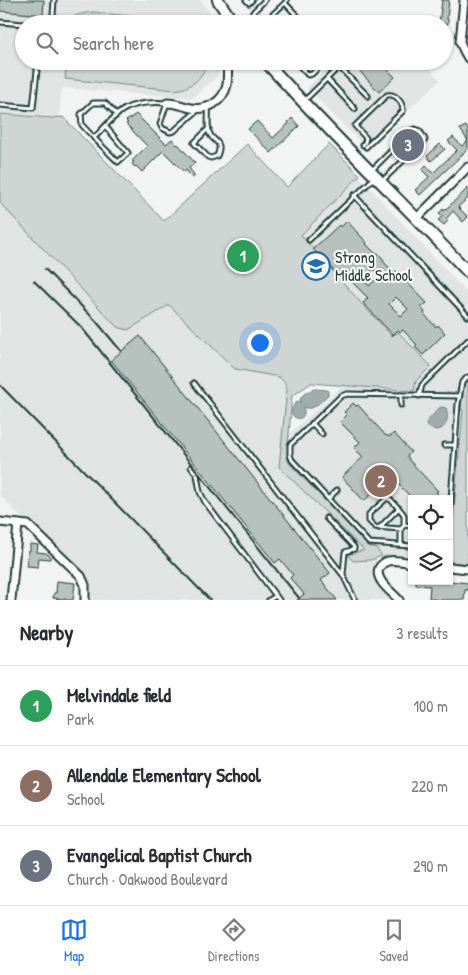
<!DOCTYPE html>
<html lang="en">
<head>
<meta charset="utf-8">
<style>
	:root { --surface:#fff; --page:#f7f7f7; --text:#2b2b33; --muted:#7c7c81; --line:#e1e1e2; --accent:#1a73e8 }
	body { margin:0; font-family:"Patrick Hand",sans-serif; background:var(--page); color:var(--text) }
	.controls { position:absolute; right:15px; bottom:15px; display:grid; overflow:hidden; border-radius:0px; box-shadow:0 1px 4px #0004 }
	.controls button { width:45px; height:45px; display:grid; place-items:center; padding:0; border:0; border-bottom:1px solid var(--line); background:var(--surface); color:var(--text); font:25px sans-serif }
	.you { position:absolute; left:259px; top:342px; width:18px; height:18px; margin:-12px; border:4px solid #fff; border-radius:50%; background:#1a73e8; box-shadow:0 0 0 8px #1a73e833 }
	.badge { display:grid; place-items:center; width:32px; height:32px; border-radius:50%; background:var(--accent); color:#fff; font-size:16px; font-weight:700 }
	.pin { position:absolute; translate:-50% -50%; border:2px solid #fff; box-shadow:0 1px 5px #0006 }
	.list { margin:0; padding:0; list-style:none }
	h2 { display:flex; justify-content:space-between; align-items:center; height:65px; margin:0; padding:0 20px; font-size:21px }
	h2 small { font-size:16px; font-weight:400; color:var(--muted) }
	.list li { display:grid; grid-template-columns:32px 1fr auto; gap:15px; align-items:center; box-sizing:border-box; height:80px; padding:0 20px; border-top:1px solid var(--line) }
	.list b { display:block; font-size:19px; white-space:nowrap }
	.list p { margin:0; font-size:16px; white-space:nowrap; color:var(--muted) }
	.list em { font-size:16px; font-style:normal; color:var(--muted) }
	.icon { flex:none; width:28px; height:28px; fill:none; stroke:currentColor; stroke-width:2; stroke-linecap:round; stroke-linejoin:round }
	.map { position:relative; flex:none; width:468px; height:600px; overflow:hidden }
	.search { position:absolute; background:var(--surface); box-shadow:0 1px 4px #0004; left:15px; right:15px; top:15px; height:55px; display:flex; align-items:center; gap:12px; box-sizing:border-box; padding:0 18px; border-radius:28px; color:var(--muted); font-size:19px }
	.sheet { height:305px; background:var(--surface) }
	nav { display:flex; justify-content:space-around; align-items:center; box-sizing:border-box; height:70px; border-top:1px solid var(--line); background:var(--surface); font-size:14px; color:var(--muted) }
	nav a { display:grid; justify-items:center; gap:2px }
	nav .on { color:var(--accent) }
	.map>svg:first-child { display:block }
</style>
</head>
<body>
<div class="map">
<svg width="468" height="600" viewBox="0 0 468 600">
	<rect width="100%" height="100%" fill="#f2f3f3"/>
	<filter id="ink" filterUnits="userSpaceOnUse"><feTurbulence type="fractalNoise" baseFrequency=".02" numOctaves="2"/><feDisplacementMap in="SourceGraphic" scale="10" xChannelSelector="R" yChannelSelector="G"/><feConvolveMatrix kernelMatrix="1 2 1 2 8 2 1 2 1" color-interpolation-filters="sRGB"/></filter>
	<g filter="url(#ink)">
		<g fill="#e0e4e3">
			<path d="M0,0H201L218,24H24V61H219L218,76L192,98L62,88L59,116L63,117L164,221L247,144L287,187L329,144L468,294V370L457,381L463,384L449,562V499H412V559L382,556L376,548L371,547L380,568L378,572L399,600H85V585L0,495V203L13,215L169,305L235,369L279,377L291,388L290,433L343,385L414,391L270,340L30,116L0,114Z"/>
			<path d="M335,61H422L440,80L367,149L307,88Z"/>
		</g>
		<g fill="#ced5d3" stroke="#768984">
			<path d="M94,12L103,13L194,24H64C73,15 82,13 94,12Z"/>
			<path d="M59,61H208C203,78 192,88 175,90L65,79L66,71Z"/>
			<path d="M0,114L51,118L63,117L164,221L247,144L287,187L329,144L360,175L301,235L361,303L392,336L398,332L431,366L416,381L414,391L311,383L292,396L287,457L289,463L369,546L376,548L382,556L370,560L353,561L347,555L364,550L279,467L287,389L285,383L279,377L235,369L169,305L128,330L117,327L0,203Z"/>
			<path d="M468,381V564L449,562L463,410H461L463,384Z"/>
		</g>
		<g fill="#a1adaa" stroke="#6d807b">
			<path d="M315,389L327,390L328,392V395C321,401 313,412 303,407C310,427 279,418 298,401L301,403L300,399C304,393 307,391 315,389Z"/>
			<path d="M442,407L446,408C451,422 442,437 427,426L426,423L439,408Z"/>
		</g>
		<g fill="#b7c1bd" stroke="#1f3d34" fill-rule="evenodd">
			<path d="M0,0H44L43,15L0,11Z"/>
			<path d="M442,0H449L447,19H448V24H439Z"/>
			<path d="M350,61H379L395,77L379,92Z"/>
			<path d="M136,114L166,144L172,139L177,145L178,144L195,163L189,168L195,176L192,178L186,170L184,172L163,151L142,172L136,166L135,167L132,164L134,162L132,161L147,146L126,124L128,123L126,121Z"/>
			<path d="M292,118L299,126L271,153L248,129L257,121L273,138L289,123L288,122Z"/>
			<path d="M466,126L468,130V149L420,195L415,190L429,177L422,170L426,165L433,173L457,150L448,141L453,137L462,146L468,141L460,129Z"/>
			<path d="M414,133L418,134L421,139L404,155H403L399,159L394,155L399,150L398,149Z"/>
			<path d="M440,144L445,149L431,161L427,156Z"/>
			<path d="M468,188V198L458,207L468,217L463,222L453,211L446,219L448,221L444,225L438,220L443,216L439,213L443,209L444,211Z"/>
			<path d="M347,221L367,243L366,244L376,254L378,253L384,260L383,261L394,273L396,271L427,303L421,308L425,312L424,314L436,327L438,325L445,333L423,355L415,347L417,345L403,330L400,332L398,330L393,335L363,303L368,298L345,275L341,278L313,249L339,225L341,227ZM374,269L380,275L369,286L363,279ZM396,297L408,309L401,316L389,304Z"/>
			<path d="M140,336L330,573L321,580L337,600H297L304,594L290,578L293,575L280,559L275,563L111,360Z"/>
			<path d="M353,403L356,406L358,405L386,436L387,435L389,437L394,433L411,452L407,456L409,459H408L438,491L436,492L439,495L436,499H413L399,485L394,490L385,481L364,501L342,477L363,457L354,448L360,442L340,422L347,415L344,412Z"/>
			<path d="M30,544L38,545L37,552L46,553L50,556V559L39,558L38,567L27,566L28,551H30Z"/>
			<path d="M57,581L75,583L73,600H65V599L53,598L54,593H56Z"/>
			<path d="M416,581H449L468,583V590H465L464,600H438L429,598L430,586L416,585Z"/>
		</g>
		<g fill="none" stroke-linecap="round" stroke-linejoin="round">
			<defs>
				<g id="service">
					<path d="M246,0L249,3L252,0"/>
					<path d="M287,0L285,3L305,24"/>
					<path d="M0,22L24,24"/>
					<path d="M44,24L53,15L54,0"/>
					<path d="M260,24L252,14L254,11L265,0"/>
					<path d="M262,24L285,3"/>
					<path d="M286,24L296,14"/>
					<path d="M295,61L308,75L312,74L325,61"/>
					<path d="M339,67L368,96"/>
					<path d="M303,70L312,61"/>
					<path d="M327,79L355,109"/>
					<path d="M304,101L345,61"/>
					<path d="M0,105L33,108L38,61"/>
					<path d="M208,107C209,115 207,125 209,132C212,143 224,139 217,156L211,158L208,157L194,143L209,128"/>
					<path d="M106,127L128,153L118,162L94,138L82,125L81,114L93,103H105L117,115"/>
					<path d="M94,138C102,130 115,114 125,109C138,102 153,102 167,103L160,124L162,128L170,132L174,131L199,109"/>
					<path d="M363,145L365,142L366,138L355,126L387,95C396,93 403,103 403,111L366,147"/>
					<path d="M371,171L412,130L415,129C420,130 424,136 425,140L382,181"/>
					<path d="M354,195L468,316"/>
					<path d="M309,240L374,178"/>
					<path d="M194,383L343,575L355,600"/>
					<path d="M401,395V405"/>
					<path d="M419,396L422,385L468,340"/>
					<path d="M312,423L322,434"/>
					<path d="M444,445H455"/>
					<path d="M191,467L197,475L200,492L205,502L279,600"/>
					<path d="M328,499L337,490"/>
					<path d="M326,518L354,547V549L345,552L343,574"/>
					<path d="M404,525L412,526"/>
					<path d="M449,527L458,404L462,382L468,377"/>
					<path d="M379,528L399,508"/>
					<path d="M401,529L375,527L369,521V514L386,499H390L402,512L404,515V525L401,529V545"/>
					<path d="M412,546L369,543L292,460L290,455V445L341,396L347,394L460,396"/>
					<path d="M269,600L276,596"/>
				</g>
				<g id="minor">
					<path d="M464,0L460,42L464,51L468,58"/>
					<path d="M167,103C176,103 183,106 191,108C207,111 223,102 227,85C228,77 227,69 228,61"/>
					<path d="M417,218L468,167"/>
					<path d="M0,522L28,525L81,576L85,585V600"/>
					<path d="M449,567L468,569"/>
					<path d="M11,600L18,524"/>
					<path d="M399,600C392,592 374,580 379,568C381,565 384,562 388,561C395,559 405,562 412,563"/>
				</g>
				<g id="secondary">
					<path d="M218,0L234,24"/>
					<path d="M265,61C331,134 401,201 468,272"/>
				</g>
			</defs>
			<use href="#service" stroke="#1f3d34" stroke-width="7"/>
			<use href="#minor" stroke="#1f3d34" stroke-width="11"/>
			<use href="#secondary" stroke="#1f3d34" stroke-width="14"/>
			<use href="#service" stroke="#fff" stroke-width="3"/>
			<use href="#minor" stroke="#fff" stroke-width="7"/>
			<use href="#secondary" stroke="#fff" stroke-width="10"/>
			<g stroke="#1f3d34" stroke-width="2">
				<path d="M45,269L96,321L121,351"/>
				<path d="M34,281L81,327L94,343L299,598"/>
				<path d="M0,385L210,600"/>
			</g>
		</g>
	</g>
	<defs>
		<symbol id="school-ring" viewBox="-11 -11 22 22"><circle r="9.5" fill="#fff" stroke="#1f6fb2" stroke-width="1.5"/><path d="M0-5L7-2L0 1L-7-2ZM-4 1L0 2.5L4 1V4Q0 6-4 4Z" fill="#1f6fb2"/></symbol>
	</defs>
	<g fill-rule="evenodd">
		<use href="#school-ring" x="300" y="250" width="32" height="32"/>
	</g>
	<g text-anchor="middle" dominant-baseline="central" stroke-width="4" stroke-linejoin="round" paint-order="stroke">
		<g font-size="16" fill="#1f3d34" stroke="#fff" text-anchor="start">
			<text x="335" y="257">Strong<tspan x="335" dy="18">Middle School</tspan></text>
		</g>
	</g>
</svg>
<div class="controls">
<button><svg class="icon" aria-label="locate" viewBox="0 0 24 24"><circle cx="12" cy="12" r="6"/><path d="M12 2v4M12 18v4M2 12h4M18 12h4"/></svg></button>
<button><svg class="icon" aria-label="layers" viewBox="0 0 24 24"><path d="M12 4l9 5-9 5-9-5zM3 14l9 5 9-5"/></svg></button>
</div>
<div class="you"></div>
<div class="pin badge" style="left:243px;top:256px;background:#2e9e5b">1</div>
<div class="pin badge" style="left:381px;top:481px;background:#8d6e63">2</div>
<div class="pin badge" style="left:408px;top:145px;background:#6b7280">3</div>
<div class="search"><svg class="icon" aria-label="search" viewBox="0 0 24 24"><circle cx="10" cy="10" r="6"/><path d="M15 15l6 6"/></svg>Search here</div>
</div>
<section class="sheet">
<h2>Nearby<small>3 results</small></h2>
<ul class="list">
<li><span class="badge" style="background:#2e9e5b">1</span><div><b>Melvindale field</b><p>Park</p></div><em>100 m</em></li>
<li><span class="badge" style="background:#8d6e63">2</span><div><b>Allendale Elementary School</b><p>School</p></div><em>220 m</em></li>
<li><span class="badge" style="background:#6b7280">3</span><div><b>Evangelical Baptist Church</b><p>Church · Oakwood Boulevard</p></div><em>290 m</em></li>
</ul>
</section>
<nav>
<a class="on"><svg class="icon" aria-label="map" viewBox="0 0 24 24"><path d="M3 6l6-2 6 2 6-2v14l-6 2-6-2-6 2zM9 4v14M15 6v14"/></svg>Map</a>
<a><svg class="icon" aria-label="directions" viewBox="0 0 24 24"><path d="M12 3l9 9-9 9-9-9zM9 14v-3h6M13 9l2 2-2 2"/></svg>Directions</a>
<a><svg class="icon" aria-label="saved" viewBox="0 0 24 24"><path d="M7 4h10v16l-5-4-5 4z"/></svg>Saved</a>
</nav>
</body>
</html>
